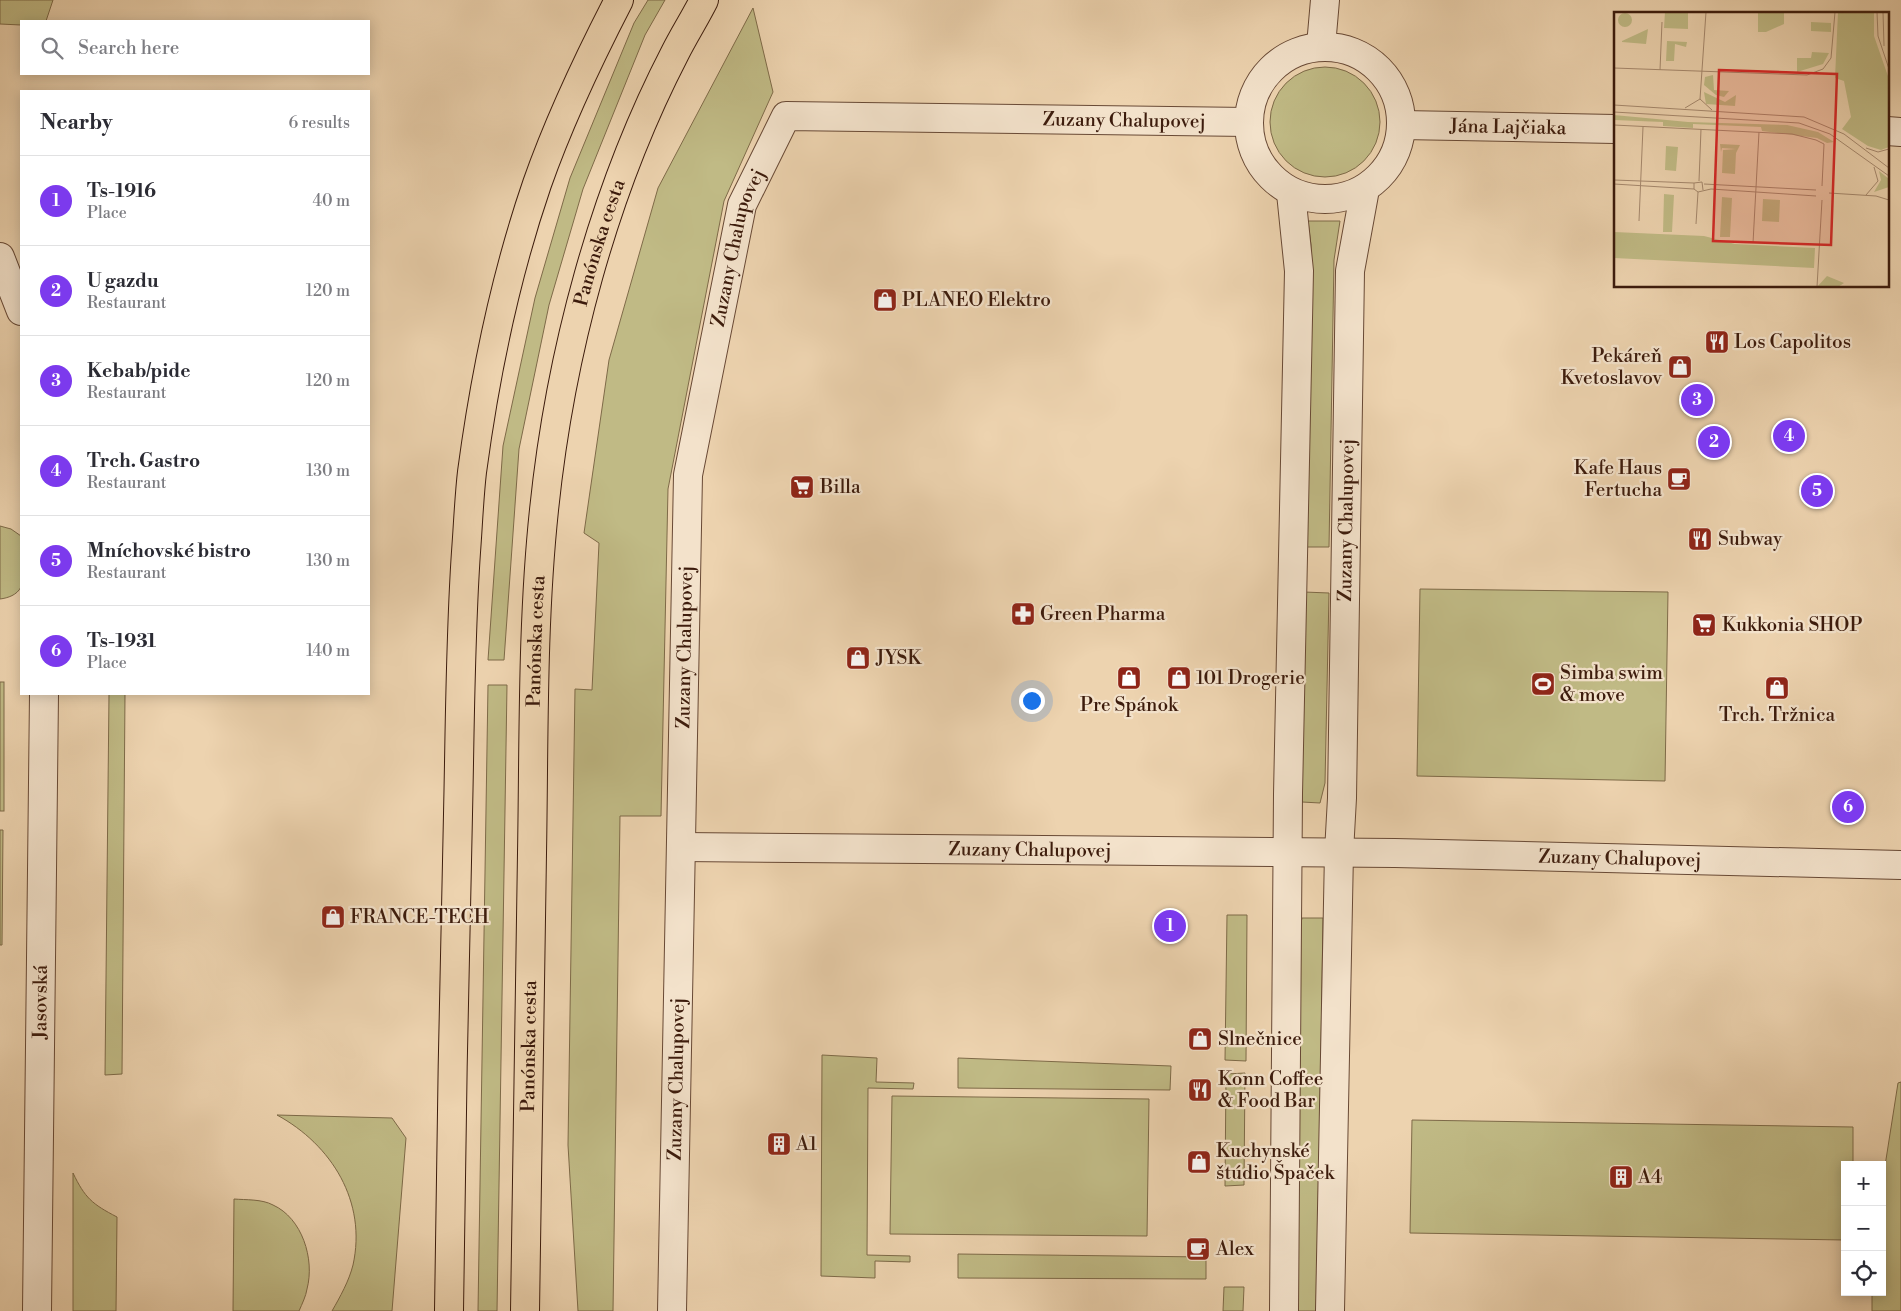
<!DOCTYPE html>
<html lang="en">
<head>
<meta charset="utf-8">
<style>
	:root { --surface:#fff; --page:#f7f7f7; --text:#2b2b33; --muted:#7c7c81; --line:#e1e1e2; --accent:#7c3aed }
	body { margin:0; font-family:"Libre Bodoni",serif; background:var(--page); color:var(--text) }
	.controls { position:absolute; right:15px; bottom:15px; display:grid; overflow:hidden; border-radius:0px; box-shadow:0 2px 12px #0003 }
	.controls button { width:45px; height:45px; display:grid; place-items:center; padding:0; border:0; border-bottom:1px solid var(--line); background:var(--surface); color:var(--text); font:25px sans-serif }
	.you { position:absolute; left:1031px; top:700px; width:18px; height:18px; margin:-12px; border:4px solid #fff; border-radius:50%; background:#1a73e8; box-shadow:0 0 0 8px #1a73e833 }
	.badge { display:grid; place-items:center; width:32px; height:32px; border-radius:50%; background:var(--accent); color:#fff; font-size:16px; font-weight:700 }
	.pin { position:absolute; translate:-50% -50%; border:2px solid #fff; box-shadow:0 1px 5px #0006 }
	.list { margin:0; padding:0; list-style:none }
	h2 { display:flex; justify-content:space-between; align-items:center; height:65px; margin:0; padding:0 20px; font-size:21px }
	h2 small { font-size:16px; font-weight:400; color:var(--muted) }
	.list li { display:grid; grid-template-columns:32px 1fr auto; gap:15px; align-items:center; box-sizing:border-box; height:90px; padding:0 20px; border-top:1px solid var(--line) }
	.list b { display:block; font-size:19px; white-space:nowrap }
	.list p { margin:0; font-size:16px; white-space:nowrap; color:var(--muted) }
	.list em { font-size:16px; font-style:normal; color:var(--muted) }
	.icon { flex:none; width:28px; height:28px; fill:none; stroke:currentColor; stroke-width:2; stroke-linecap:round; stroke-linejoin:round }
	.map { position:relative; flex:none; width:1901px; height:1311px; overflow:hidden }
	.search { position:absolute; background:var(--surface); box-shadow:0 2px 12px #0003; left:20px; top:20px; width:350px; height:55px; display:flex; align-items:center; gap:12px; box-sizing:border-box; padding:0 18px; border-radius:0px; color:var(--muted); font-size:19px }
	.panel { position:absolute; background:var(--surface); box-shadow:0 2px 12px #0003; left:20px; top:90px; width:350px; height:605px; border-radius:0px }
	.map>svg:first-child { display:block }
</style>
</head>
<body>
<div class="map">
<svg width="1901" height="1311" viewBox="0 0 1901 1311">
	<rect width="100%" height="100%" fill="#edd3af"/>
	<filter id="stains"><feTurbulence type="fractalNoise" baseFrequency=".004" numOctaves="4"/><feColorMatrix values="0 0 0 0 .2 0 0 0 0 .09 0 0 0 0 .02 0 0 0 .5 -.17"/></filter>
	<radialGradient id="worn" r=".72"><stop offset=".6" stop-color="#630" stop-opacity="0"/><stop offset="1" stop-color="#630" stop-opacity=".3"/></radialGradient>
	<g fill="#c0ba85" stroke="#7e6a48">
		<path d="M0,0H53L46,21H21V25L0,24Z"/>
		<path d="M648,0H665L645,35L583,189L549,305L519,449L504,660H488L503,446L535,298L570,178L634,23Z"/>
		<path d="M753,8L773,92L724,201L668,489L661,816H620L613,1311H578L568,1145L575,689L592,690L599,543L584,533L609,360L658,188Z"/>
		<circle cx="1325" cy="122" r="55"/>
		<path d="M1308,221H1340L1334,260L1329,547H1306L1311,245Z"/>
		<path d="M0,526L11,529L21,536V587C17,595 8,598 0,599Z"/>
		<path d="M1420,589L1668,592L1665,781L1417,776Z"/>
		<path d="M1304,592L1329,593L1325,783L1320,803L1302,802Z"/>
		<rect x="0" y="682" width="4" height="129"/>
		<path d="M488,685H507L497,1311H478Z"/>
		<path d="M109,694H125L122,1074L105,1075Z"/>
		<path d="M0,830H3L2,945H0Z"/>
		<path d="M1227,915H1247L1246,1061L1225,1060Z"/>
		<path d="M1302,918H1323L1317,1311H1293L1299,933Z"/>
		<path d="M822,1055L877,1058L876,1082L914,1083L913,1089L868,1088L867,1255L910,1256V1262L875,1261V1278L821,1276Z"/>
		<path d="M958,1058L1171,1066L1170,1090L958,1088Z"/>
		<path d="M1245,1073L1244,1185L1225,1186L1226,1074Z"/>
		<path d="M1901,1082V1311H1872V1292H1882V1185L1898,1083Z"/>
		<path d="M892,1096L1149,1099L1147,1236L890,1234Z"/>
		<path d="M277,1115L392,1118L406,1138L392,1311H332C340,1297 349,1281 353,1265C367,1202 332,1145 277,1115Z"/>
		<path d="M1412,1120L1853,1127V1165H1845V1240L1410,1233Z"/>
		<path d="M73,1173C85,1198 92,1204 117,1217L116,1311H73Z"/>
		<path d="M234,1199C246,1200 262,1199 273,1205C302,1218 315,1259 307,1289C306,1296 302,1304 299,1311H233Z"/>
		<path d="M958,1254L1206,1257V1279L958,1278Z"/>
		<path d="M1224,1287H1244L1243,1311H1223Z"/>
	</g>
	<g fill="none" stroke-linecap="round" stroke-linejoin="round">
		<defs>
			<g id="minor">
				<path d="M1321,46L1325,0"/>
				<circle cx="1325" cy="123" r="76"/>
				<path id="s1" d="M1402,125L1615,129"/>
				<path d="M1887,131L1901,132"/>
				<path d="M0,257L21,311"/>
				<path id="s2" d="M681,847L1395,853L1901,865"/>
				<path id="s3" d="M37,1311L44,694"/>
				<path id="s4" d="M672,1311L688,475L742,205L786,116L1248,122"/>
				<path d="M1284,1311L1288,794L1299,271L1291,193"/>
				<path id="s5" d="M1330,1311L1339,852L1342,798L1350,271L1365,189"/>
			</g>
			<g id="major">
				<path d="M449,1311C451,1145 454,980 458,814C460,727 460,640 466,552C468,526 469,498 472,472C485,375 505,277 537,184C559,121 588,60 619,0"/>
				<path id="s6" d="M525,1311C527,1158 530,1006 532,853C534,739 532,624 544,510C560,355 603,192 675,53C684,35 695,18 704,0"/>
			</g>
		</defs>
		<use href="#minor" stroke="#684935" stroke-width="30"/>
		<use href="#major" stroke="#3c1b0c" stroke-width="30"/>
		<use href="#minor" stroke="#f3e2cb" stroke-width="28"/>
		<use href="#major" stroke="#edd3af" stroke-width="28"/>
	</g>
	<defs>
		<symbol id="shop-square" viewBox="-11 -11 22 22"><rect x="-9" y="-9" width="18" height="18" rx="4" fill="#8f2418" stroke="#f3e2cb"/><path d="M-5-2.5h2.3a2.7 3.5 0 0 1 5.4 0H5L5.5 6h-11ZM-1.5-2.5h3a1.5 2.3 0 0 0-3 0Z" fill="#fff"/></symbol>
		<symbol id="restaurant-square" viewBox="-11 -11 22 22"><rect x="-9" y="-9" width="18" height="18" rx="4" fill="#8f2418" stroke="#f3e2cb"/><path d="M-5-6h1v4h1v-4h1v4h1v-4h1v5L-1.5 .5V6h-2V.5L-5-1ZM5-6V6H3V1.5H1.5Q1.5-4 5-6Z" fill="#fff"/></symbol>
		<symbol id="cafe-square" viewBox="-11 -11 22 22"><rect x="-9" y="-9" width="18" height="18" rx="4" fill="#8f2418" stroke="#f3e2cb"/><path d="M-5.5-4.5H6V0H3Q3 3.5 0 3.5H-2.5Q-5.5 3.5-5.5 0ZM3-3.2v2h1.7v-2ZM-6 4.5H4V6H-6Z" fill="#fff"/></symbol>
		<symbol id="supermarket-square" viewBox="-11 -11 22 22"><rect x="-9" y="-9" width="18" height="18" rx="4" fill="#8f2418" stroke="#f3e2cb"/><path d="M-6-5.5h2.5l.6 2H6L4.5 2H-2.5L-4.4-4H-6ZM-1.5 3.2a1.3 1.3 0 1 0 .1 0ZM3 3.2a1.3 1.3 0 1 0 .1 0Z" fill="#fff"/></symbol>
		<symbol id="pharmacy-square" viewBox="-11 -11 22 22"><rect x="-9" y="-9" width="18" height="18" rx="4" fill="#8f2418" stroke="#f3e2cb"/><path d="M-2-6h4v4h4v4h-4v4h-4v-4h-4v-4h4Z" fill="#fff"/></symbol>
		<symbol id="stadium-square" viewBox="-11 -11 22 22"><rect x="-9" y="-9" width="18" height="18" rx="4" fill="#8f2418" stroke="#f3e2cb"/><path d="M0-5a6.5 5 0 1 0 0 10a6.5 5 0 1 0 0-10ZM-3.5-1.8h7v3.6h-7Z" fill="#fff"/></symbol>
		<symbol id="building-square" viewBox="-11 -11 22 22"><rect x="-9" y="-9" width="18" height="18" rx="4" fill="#8f2418" stroke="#f3e2cb"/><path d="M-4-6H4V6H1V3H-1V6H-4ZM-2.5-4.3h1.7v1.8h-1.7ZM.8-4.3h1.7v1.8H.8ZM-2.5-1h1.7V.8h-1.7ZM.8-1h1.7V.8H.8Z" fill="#fff"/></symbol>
	</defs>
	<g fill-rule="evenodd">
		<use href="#shop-square" x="871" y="286" width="28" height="28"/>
		<use href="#restaurant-square" x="1703" y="328" width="28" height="28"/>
		<use href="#shop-square" x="1666" y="353" width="28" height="28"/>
		<use href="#cafe-square" x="1665" y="465" width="28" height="28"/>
		<use href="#supermarket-square" x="788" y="473" width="28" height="28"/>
		<use href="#restaurant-square" x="1686" y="525" width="28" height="28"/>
		<use href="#pharmacy-square" x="1009" y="600" width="28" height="28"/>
		<use href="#supermarket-square" x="1690" y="611" width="28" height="28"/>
		<use href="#shop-square" x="844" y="644" width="28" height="28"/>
		<use href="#shop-square" x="1115" y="664" width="28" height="28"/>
		<use href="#shop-square" x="1165" y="664" width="28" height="28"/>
		<use href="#stadium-square" x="1529" y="670" width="28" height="28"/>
		<use href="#shop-square" x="1763" y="674" width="28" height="28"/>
		<use href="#shop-square" x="319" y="903" width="28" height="28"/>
		<use href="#shop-square" x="1186" y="1025" width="28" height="28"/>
		<use href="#restaurant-square" x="1186" y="1076" width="28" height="28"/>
		<use href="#building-square" x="765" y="1130" width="28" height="28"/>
		<use href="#shop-square" x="1185" y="1148" width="28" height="28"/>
		<use href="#building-square" x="1607" y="1163" width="28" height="28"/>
		<use href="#cafe-square" x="1184" y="1235" width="28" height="28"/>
	</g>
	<g text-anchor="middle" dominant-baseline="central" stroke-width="4.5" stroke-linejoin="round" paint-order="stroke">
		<g font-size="19" fill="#3c1b0c" stroke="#f3e2cb">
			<text stroke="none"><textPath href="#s4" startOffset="1549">Zuzany Chalupovej</textPath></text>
			<text stroke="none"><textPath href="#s1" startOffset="106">Jána Lajčiaka</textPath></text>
			<text stroke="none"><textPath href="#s6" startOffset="1075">Panónska cesta</textPath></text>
			<text stroke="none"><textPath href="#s4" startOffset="1069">Zuzany Chalupovej</textPath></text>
			<text stroke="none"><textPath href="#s5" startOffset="791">Zuzany Chalupovej</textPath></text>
			<text stroke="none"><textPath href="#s6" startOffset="670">Panónska cesta</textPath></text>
			<text stroke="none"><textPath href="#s4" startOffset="664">Zuzany Chalupovej</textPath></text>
			<text stroke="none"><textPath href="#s2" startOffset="349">Zuzany Chalupovej</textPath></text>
			<text stroke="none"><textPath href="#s2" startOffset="939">Zuzany Chalupovej</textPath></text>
			<text stroke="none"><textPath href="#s3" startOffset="309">Jasovská</textPath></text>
			<text stroke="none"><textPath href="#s6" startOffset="265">Panónska cesta</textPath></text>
			<text stroke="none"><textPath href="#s4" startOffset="232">Zuzany Chalupovej</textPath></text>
		</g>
		<g font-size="19" fill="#3c1b0c" stroke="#f3e2cb" text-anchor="start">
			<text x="902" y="300">PLANEO Elektro</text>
			<text x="1734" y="342">Los Capolitos</text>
			<text x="1662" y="356" text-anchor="end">Pekáreň<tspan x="1662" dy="22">Kvetoslavov</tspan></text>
			<text x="1662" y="468" text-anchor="end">Kafe Haus<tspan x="1662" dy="22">Fertucha</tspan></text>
			<text x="820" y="487">Billa</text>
			<text x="1718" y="539">Subway</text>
			<text x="1040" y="614">Green Pharma</text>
			<text x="1722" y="625">Kukkonia SHOP</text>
			<text x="876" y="658">JYSK</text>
			<text x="1560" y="673">Simba swim<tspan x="1560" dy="22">&amp; move</tspan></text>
			<text x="1196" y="678">101 Drogerie</text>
			<text x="1129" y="705" text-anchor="middle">Pre Spánok</text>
			<text x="1777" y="715" text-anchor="middle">Trch. Tržnica</text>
			<text x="350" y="917">FRANCE-TECH</text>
			<text x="1218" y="1039">Slnečnice</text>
			<text x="1218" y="1079">Konn Coffee<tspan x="1218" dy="22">&amp; Food Bar</tspan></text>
			<text x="796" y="1144">A1</text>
			<text x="1216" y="1151">Kuchynské<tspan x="1216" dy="22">štúdio Špaček</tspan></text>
			<text x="1638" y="1177">A4</text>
			<text x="1216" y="1249">Alex</text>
		</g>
	</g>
	<g transform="translate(1614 12)">
		<rect width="275" height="275" fill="#edd3af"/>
		<path d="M51,0H74V17L50,16ZM144,0H170V12L152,20H144ZM224,0H260V24L275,67V135L267,138L254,134L228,117L237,105L230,69L221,66ZM4 8a7 7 0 1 1 14 0a7 7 0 1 1-14 0ZM197,10L217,11V20L197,19ZM34,17L32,32L8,30V29ZM53,29L73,30L72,35L61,32L60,49H52ZM198,40L215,41L209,52L183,60V46H197ZM99,63L100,78L115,79L110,85L102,83L90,73L91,65ZM90,80L111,90L122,83L121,94L92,92ZM0,103L74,110L173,113L204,120L220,130L213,131L203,126L148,119L147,115L79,112V116L49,114V110L0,108ZM106,132L126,133L122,141L121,162L108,161L109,138L122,137L108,136L107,140ZM52,134L64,135L62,159L51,158ZM265,159L275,167V175L260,180L267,168ZM50,182L60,183L58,220H49ZM108,185L118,186L116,225H106ZM149,187L166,188L165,210L148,209ZM0,220L90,224L121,232L201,236L200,256L0,246ZM213,264L230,271L224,275H203Z" fill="#c0ba85"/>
		<path fill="none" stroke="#a6896e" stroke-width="1" d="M263,0L264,24L275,57M269,0L270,34M0,56L193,63L209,57L217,46L221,0M46,58L48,10M86,87L92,0M86,87L98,98M0,93L190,105L230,122L275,156M71,96L86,87M0,100L185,111L216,122L275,164M0,113L178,122L202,128L210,132L208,174M252,136L264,140L275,137M0,168L80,171M85,169L87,117M0,172L80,177M90,172L202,178M89,178L88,170L80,171V177L84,180L97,177L202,184M215,181L262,184L275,188M252,183L264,169L260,155M25,209L29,115M82,212L84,180M139,231L145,120M203,275L208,188"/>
		<path fill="#d62828" fill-opacity="0.15" stroke="#d62828" stroke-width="2.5" d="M105,58L223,62L217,233L99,229Z"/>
		<rect width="275" height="275" fill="none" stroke="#3c1b0c" stroke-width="2.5"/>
	</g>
	<rect width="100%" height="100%" filter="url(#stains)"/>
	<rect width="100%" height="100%" fill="url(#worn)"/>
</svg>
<div class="controls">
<button>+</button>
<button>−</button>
<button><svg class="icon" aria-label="locate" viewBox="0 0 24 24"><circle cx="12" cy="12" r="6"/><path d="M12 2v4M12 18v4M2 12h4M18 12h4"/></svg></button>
</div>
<div class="you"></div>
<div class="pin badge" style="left:1170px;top:926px">1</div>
<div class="pin badge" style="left:1714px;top:442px">2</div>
<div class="pin badge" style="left:1697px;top:400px">3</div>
<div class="pin badge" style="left:1789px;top:436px">4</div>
<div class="pin badge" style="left:1817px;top:491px">5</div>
<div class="pin badge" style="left:1848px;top:807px">6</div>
<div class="search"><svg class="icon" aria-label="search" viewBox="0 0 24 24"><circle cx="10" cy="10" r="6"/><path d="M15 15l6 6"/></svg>Search here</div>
<section class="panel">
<h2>Nearby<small>6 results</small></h2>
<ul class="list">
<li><span class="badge">1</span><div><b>Ts-1916</b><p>Place</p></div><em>40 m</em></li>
<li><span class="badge">2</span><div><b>U gazdu</b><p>Restaurant</p></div><em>120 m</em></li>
<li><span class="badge">3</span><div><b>Kebab/pide</b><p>Restaurant</p></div><em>120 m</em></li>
<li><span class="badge">4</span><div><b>Trch. Gastro</b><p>Restaurant</p></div><em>130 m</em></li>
<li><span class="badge">5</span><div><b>Mníchovské bistro</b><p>Restaurant</p></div><em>130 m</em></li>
<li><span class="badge">6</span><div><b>Ts-1931</b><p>Place</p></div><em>140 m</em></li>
</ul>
</section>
</div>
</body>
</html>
